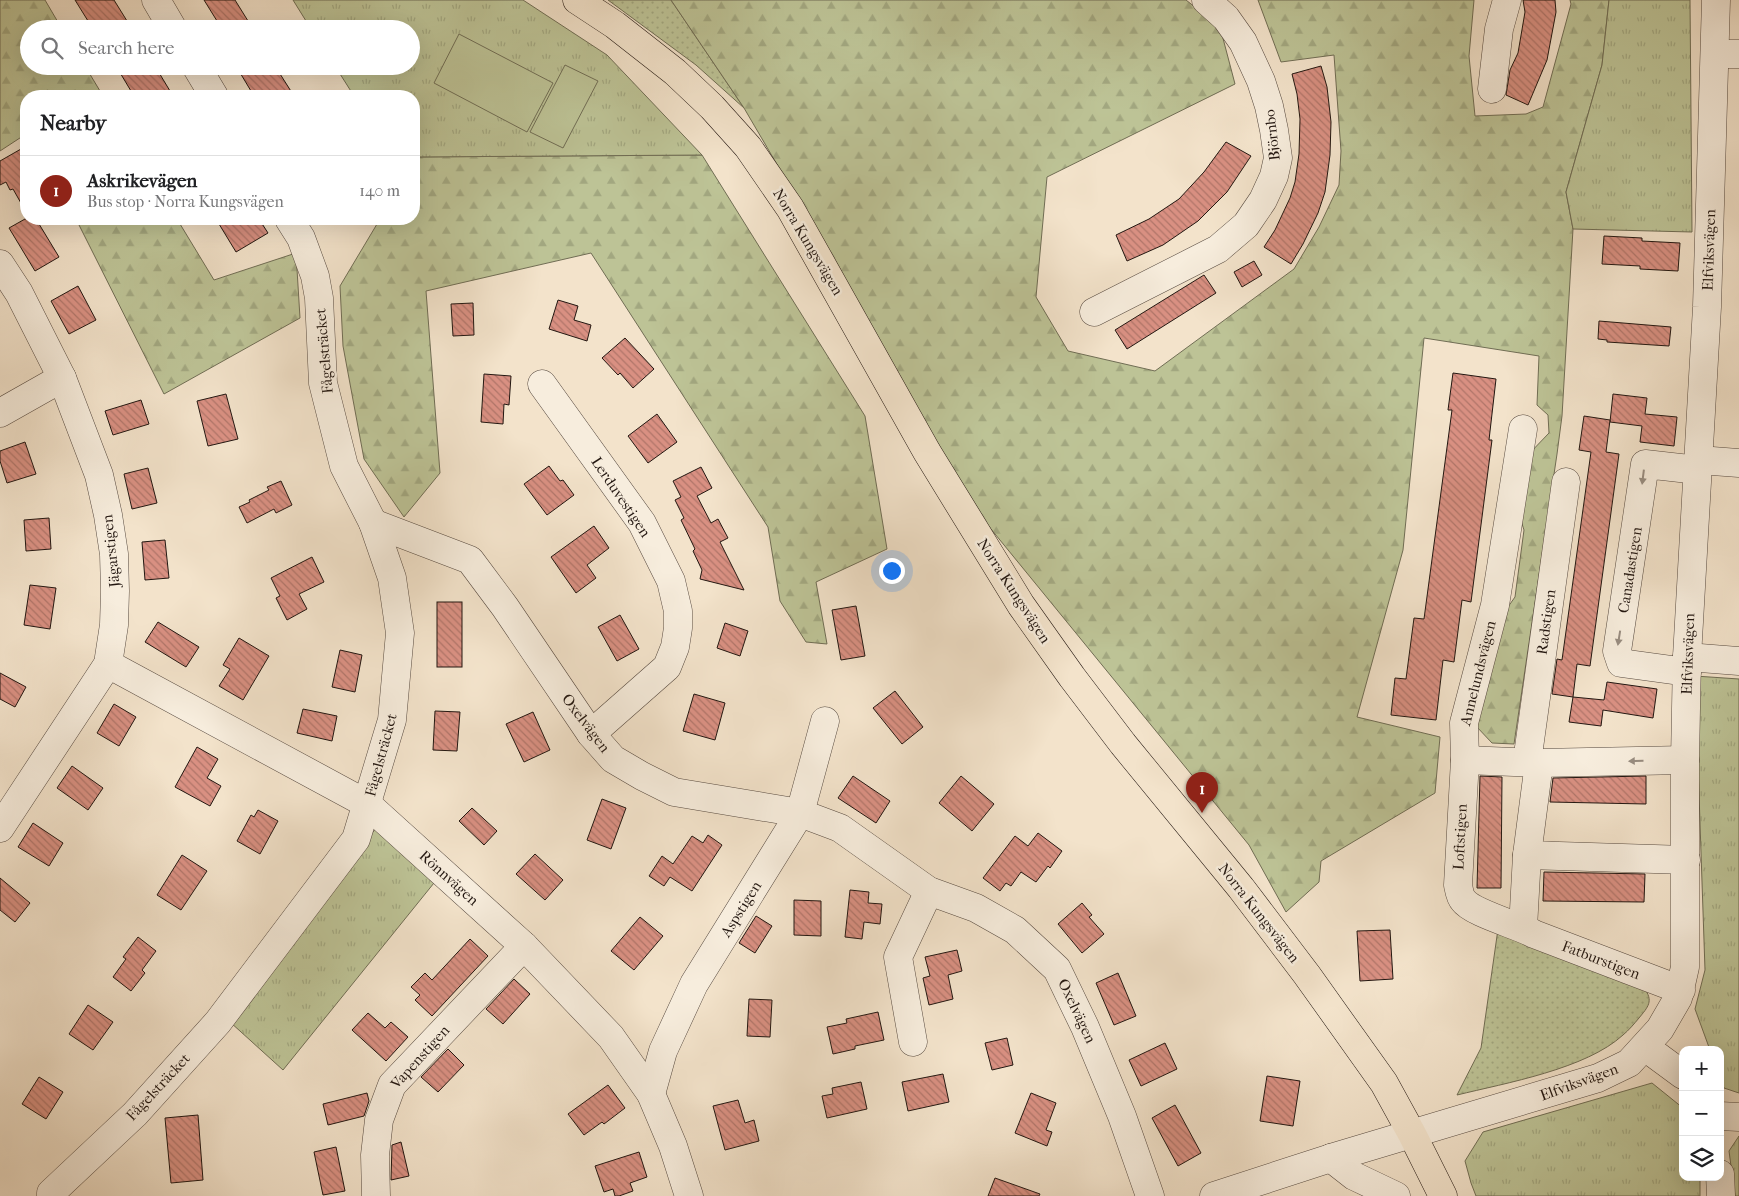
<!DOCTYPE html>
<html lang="en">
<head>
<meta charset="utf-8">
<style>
	:root { --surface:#fff; --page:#f6f6f6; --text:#202124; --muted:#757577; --line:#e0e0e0; --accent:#8f2418 }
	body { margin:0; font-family:"IM FELL French Canon",serif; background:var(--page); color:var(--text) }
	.controls { position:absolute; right:15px; bottom:15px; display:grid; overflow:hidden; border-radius:10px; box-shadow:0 5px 20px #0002 }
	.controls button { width:45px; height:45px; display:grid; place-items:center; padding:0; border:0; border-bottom:1px solid var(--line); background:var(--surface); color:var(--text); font:25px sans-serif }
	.you { position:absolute; left:891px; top:570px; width:18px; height:18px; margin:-12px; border:4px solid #fff; border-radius:50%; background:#1a73e8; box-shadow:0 0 0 8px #1a73e833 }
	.badge { display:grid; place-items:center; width:32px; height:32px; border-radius:50%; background:var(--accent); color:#fff; font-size:16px; font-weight:700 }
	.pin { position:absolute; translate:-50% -41px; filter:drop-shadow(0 1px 2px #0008) }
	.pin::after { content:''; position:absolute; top:26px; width:18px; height:15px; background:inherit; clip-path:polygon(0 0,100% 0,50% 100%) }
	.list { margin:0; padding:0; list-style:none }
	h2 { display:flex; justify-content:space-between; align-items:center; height:65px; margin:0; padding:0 20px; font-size:21px }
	h2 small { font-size:16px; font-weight:400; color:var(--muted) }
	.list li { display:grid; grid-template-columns:32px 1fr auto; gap:15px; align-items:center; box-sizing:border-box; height:70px; padding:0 20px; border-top:1px solid var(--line) }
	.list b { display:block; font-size:19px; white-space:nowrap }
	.list p { margin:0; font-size:16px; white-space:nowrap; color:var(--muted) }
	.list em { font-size:16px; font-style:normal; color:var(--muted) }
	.icon { flex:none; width:28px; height:28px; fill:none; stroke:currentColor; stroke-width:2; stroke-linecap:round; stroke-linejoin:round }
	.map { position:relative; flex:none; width:1739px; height:1196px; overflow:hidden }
	.search { position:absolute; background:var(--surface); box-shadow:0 5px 20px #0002; left:20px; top:20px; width:400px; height:55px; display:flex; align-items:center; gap:12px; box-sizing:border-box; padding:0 18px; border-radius:28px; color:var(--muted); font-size:19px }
	.panel { position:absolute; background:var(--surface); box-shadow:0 5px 20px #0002; left:20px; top:90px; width:400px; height:135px; border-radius:20px }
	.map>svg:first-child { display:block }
</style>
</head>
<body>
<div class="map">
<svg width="1739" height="1196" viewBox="0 0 1739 1196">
	<defs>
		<pattern id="grass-dots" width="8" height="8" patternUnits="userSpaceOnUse" patternTransform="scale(1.25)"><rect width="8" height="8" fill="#bdc396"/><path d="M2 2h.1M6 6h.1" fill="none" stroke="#a2a780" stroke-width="1.8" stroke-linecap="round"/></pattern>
		<pattern id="forest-firs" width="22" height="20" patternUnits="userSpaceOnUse" patternTransform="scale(1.25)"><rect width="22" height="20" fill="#bdc396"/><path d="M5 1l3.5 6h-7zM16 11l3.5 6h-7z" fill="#a2a780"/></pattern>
		<pattern id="park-tufts" width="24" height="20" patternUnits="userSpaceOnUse" patternTransform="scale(1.25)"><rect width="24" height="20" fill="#bdc396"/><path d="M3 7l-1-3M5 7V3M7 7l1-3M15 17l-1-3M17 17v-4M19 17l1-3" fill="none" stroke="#a2a780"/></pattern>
		<pattern id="building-back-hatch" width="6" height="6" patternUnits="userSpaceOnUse" patternTransform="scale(1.25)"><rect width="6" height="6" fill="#d99082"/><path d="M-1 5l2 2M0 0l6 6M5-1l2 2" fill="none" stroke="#b07569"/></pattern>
	</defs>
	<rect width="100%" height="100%" fill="#f3e3cb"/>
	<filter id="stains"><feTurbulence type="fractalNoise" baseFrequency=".004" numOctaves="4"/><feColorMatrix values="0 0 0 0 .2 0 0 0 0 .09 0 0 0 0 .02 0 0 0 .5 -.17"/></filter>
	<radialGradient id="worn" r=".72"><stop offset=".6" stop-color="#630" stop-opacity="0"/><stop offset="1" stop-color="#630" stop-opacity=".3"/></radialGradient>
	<g fill="url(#grass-dots)" stroke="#706d54">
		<path d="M608,0H671L744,108L696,65Z"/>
		<path d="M1498,929L1644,988C1654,1001 1648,1007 1639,1018C1634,1024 1629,1030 1623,1035C1586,1069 1506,1083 1457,1095L1481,1048Z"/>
	</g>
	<g fill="url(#forest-firs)" stroke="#706d54">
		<path d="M0,0H45L62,29H29V66H85L103,96H26V134L0,151Z"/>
		<path d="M671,0H1186L1220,27L1235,84L1047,177L1036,297L1068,351L1155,371L1294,269L1319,227L1339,185L1341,151L1334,55L1281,62L1258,0H1474L1469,56L1475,116L1526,114L1543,107L1571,4L1570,0H1609L1602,65L1566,192L1573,229L1562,416L1557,454L1514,744L1492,743L1476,726L1503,614L1515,597L1524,530L1517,508L1526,457L1549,433L1548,415L1537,405L1539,356L1424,338L1403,550L1357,717L1440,737L1435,793L1321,861L1319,882L1286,912L1249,845L964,496L813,226L744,108Z"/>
		<path d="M702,155L865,416L887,549L816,582L827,644L806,642L780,601L768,527L591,253L426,291L440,473L404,517L364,459L343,346L340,286L380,219H414V157Z"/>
		<path d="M76,219H177L214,280L296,253L300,318L164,394Z"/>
	</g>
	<g fill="url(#park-tufts)" stroke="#706d54">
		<path d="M293,0H523L607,55L702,155L414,157V96H354L335,66H411V29H311Z"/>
		<path d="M1609,0H1690L1692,232L1573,229L1566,192L1602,65Z"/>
		<path d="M1695,676L1739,679V1093L1724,1088L1720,1077V1050H1710L1695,1009L1705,970Z"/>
		<path d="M376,828L438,878L283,1070L230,1022Z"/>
		<path d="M1652,1083L1683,1108V1177H1700V1196H1476L1471,1183L1465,1161L1483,1132Z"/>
		<path d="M1739,1136V1196H1735L1729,1151Z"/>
	</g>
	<g fill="#bdc396" stroke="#706d54">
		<path d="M459,34L553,83L527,132L434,83Z"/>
		<path d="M565,65L598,81L563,148L530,132Z"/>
	</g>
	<g fill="url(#building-back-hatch)" stroke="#231711">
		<path d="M75,0H114L132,29H93Z"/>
		<path d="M204,0H235L253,29H222Z"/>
		<path d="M1523,0H1555L1556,12L1547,60L1528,105L1506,95L1510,70L1518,53L1525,12Z"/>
		<path d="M116,66H155L173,96H134Z"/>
		<path d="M236,66H275L294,96H254Z"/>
		<path d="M1321,66L1327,87L1331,122L1330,155L1325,192L1318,213L1303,244L1291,264L1264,247L1275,230L1290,198L1295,182L1299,154L1300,119L1297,94L1292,74Z"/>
		<path d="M1226,142L1251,156L1227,192L1198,221L1163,245L1127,261L1116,235L1149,219L1179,199L1204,172Z"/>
		<path d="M21,149L26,159V212L13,189L10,190L6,182L0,185V161Z"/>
		<path d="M25,219H36L59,257L35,271L9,228Z"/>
		<path d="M216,219H259L268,233L236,252Z"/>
		<path d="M1604,236L1642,238V241L1680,243L1678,271L1640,269V266L1602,264Z"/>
		<path d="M1254,261L1262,275L1242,287L1234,272Z"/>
		<path d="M1204,275L1216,293L1127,349L1115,330Z"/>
		<path d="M78,286L96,320L69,334L51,301Z"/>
		<path d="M558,300L578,306L574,320L591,325L587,341L549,329Z"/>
		<path d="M473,303L474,335L453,336L451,304Z"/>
		<path d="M1599,321L1671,327L1669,346L1607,342V340L1598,339Z"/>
		<path d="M625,338L654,369L633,388L620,373L618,375L602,358Z"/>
		<path d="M1453,373L1496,379L1489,440H1492L1471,602L1462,600L1454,662L1443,660L1436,720L1391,715L1395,678L1406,679L1414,618L1424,619L1452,410H1448Z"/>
		<path d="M484,374L511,376L509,405L504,404L503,424L481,422Z"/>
		<path d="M226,394L238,439L208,446L197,401Z"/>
		<path d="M1613,394L1647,398L1645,414L1677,417L1674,446L1640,442L1642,426L1610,422Z"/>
		<path d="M141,400L149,424L113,435L105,411Z"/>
		<path d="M657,414L677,442L648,463L628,436Z"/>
		<path d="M1584,416L1610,420L1606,452L1619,454L1590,666L1577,664L1573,697L1552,694L1557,659L1562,660L1591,452L1579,450Z"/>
		<path d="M25,442L36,474L7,483L0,461V451Z"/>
		<path d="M549,466L560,481L563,480L574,495L547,515L524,484Z"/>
		<path d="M701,467L712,488L697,496L711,523L718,519L728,538L720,542L744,590L700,579L702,570L693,551L695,549L681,520L684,518L675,500L681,497L673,481Z"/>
		<path d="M148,468L157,503L132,509L124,474Z"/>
		<path d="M281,481L292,505L276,513L274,509L247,523L239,507L250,502L249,500L269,490L267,487Z"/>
		<path d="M49,518L51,549L26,551L24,520Z"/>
		<path d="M594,526L609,548L587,565L596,578L576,593L551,557Z"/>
		<path d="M165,540L169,578L145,580L142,542Z"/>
		<path d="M312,557L324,582L299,594L307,609L287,620L276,598L280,596L271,578Z"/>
		<path d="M30,585L56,588L50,629L24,625Z"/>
		<rect x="437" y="602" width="25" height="65"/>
		<path d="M856,606L865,656L841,660L832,610Z"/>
		<path d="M620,615L639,649L617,661L598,627Z"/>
		<path d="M158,622L199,647L186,667L145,642Z"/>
		<path d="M725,623L748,631L740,656L717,648Z"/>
		<path d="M239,638L269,656L243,700L219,686L230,669L223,665Z"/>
		<path d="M340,650L362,655L355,692L332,687Z"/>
		<path d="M0,673L26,687L15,707L0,699Z"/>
		<path d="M1607,682L1657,689L1653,718L1603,710L1601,726L1569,722L1573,697L1604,700Z"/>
		<path d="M895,691L923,727L902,744L873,708Z"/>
		<path d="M694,694L725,703L715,740L683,731Z"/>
		<path d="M114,704L136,717L119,746L97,733Z"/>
		<path d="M303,709L337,716L332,741L297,733Z"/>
		<path d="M435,711L460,712L457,751L433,750Z"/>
		<path d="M533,712L550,750L524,762L506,724Z"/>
		<path d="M197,747L218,759L207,778L221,786L210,806L175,787Z"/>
		<path d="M72,766L103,788L88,810L57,788Z"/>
		<path d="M853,776L890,801L876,823L838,798Z"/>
		<path d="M961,776L994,804L972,831L939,803Z"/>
		<path d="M1480,776L1502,777L1501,888H1477Z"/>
		<path d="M1646,776V804L1550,802L1553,778Z"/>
		<path d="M602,799L626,808L611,849L587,840Z"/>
		<path d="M472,808L497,831L484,845L459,821Z"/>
		<path d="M258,810L278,821L260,854L237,841L251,815L254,817Z"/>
		<path d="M33,823L63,843L49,866L18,847Z"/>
		<path d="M1038,833L1062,851L1050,868L1048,866L1036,882L1021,872L1011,886L1006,883L1000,891L983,878L1015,836L1028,846Z"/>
		<path d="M708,835L722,845L692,891L670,877L664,886L649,876L662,856L673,864L692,836L703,843Z"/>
		<path d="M535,854L563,880L545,900L516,874Z"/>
		<path d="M182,855L207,871L181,910L157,895Z"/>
		<path d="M1544,872L1645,874L1644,902L1543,901Z"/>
		<path d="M0,878L30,903L15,922L0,910Z"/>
		<path d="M850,890L869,892L868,903L882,904L880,924L864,922L862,939L845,937Z"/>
		<path d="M794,900L821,901V936L794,935Z"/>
		<path d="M1082,903L1092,915L1089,917L1104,934L1082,953L1058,924Z"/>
		<path d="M756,916L772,926L755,953L739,943Z"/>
		<path d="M640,917L663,936L634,970L611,951Z"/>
		<path d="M1390,930L1393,979L1360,981L1357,931Z"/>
		<path d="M138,937L156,951L142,970L145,973L131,991L113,977L126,959L123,957Z"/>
		<path d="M470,939L488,956L432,1016L415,1000L420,995L411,987L425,973L432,980Z"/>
		<path d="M957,950L962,971L948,975L953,999L929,1005L923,978L930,976L925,957Z"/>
		<path d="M1118,973L1136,1016L1114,1025L1096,983Z"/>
		<path d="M514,979L530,994L503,1024L486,1009Z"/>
		<path d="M749,999L772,1000L770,1037L747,1036Z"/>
		<path d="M88,1005L113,1022L93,1050L69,1034Z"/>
		<path d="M878,1012L884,1040L855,1046V1049L833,1054L827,1027L847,1023L846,1019Z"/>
		<path d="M368,1013L385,1028L391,1022L408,1037L386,1061L352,1030Z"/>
		<path d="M1007,1038L1013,1065L992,1070L985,1043Z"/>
		<path d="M1165,1043L1177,1069L1141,1086L1129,1060Z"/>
		<path d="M448,1049L464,1065L438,1092L421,1077Z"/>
		<path d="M943,1074L949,1102L908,1111L902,1082Z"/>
		<path d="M1267,1076L1300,1081L1293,1126L1260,1121Z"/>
		<path d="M39,1077L63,1092L46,1119L22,1104Z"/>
		<path d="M861,1082L867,1109L827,1118L822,1096L833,1094L832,1088Z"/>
		<path d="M608,1085L625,1108L604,1124L602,1122L584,1135L568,1114Z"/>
		<path d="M367,1093L369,1101L364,1116L328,1125L323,1104Z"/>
		<path d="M1031,1093L1056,1103L1046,1130L1052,1132L1047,1146L1015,1133Z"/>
		<path d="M738,1100L745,1123L754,1120L759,1141L725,1150L713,1106Z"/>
		<path d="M1175,1105L1201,1153L1178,1166L1152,1118Z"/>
		<path d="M198,1115L203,1180L171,1183L165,1118Z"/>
		<path d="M401,1142L409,1176L391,1180L392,1145Z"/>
		<path d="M336,1147L345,1191L323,1195L314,1152Z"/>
		<path d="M639,1152L647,1177L630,1183L633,1191L619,1196H615L613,1189L604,1192L595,1166Z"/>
		<path d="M995,1178L1040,1194L1039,1196H988Z"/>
	</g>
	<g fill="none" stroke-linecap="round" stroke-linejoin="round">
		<defs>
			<g id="minor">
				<path d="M156,0L173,29"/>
				<path d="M1715,54H1739"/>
				<path d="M196,66L214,96"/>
				<path d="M1492,89L1499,29L1507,0"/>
				<path d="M0,264L19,293L62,378L99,475L108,515L114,554L115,591L114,625L108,664L0,828"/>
				<path d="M1094,312L1218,249L1246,225L1263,200L1274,176L1278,158L1274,130L1269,106L1261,81L1243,42L1226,18L1206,0"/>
				<path d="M542,384L642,523L671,581L678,611V628L675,647L667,667L591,734"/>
				<path d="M0,413L62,378"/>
				<path d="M1523,429L1495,605L1464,723L1465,760L1458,885C1459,890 1460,897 1463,900C1472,913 1518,925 1534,934L1681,990"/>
				<path d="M1699,460L1739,463"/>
				<path d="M373,523L470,560L505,607L591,734L613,759L642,776L674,792L800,813L840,828L929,891L976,908L1015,930L1057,969L1085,1027L1122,1116L1150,1196"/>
				<path d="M1687,657L1739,661"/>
				<path d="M108,664L367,804L524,946L611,1037L651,1094L673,1146L689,1196"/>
				<path d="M1687,672L1621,663L1617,651L1645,464L1698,470"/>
				<path d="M1465,760L1539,763L1685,760"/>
				<path d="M1527,762L1566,482"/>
				<path d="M1539,763L1527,855L1686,860"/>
				<path d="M1523,928L1527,855"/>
				<path d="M913,1042L898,957L929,891"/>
				<path d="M1645,1047L1683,1075"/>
				<path d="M651,1094L663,1051L694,984L800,813L825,721"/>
				<path d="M1720,1116L1739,1117"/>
				<path d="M1331,1158L1354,1176L1396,1196"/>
				<path d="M1720,1174L1721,1196"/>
				<path d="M51,1196V1193L135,1114L218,1022L356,839L392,720L400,633L392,578L373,523L344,466L323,383L319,298L315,276L301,238L289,219"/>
				<path d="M376,1196L375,1155L379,1120L392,1085L524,946"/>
				<path d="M1214,1196L1331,1158L1598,1078L1629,1063L1660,1029L1678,998L1685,967V760L1687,657L1707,307L1716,0"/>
			</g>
			<path id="major" d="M577,0L615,25L675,72L712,107L748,147L790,208L927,452L1021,605L1072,677L1123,744L1241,888L1307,975L1384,1083L1412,1134L1443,1196"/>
		</defs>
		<use href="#minor" stroke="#574a40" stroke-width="29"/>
		<use href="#major" stroke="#231711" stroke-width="29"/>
		<use href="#minor" stroke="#f7eddd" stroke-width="28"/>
		<use href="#major" stroke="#f3e3cb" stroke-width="28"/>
	</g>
	<defs><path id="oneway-solid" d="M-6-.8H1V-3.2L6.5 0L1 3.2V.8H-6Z" transform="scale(1.25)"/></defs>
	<g fill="#988d81">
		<use href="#oneway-solid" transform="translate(1643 477) rotate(97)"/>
		<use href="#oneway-solid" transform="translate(1619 638) rotate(99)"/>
		<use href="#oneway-solid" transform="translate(1636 761) rotate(179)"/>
	</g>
	<g text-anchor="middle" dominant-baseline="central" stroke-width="5" stroke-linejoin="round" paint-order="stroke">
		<g font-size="15" fill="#231711" stroke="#f7eddd">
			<text transform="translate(1272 135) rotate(-96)">Björnbo</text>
			<text transform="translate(808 242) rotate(59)">Norra Kungsvägen</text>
			<text transform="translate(1709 250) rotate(-88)">Elfviksvägen</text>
			<text transform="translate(324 351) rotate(-95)">Fågelsträcket</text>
			<text transform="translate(621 497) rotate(56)">Lerduvestigen</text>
			<text transform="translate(111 551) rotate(-96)">Jägarstigen</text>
			<text transform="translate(1630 570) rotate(-81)">Canadastigen</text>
			<text transform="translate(1014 591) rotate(57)">Norra Kungsvägen</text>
			<text transform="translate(1546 622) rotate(-82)">Radstigen</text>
			<text transform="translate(1688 654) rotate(-88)">Elfviksvägen</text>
			<text transform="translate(1478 673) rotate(-76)">Annelundsvägen</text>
			<text transform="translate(586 723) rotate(53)">Oxelvägen</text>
			<text transform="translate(381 755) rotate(-75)">Fågelsträcket</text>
			<text transform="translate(1460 837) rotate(-87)">Loftstigen</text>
			<text transform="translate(449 878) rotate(42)">Rönnvägen</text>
			<text transform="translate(741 909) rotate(-58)">Aspstigen</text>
			<text transform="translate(1259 913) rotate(52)">Norra Kungsvägen</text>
			<text transform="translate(1601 960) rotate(21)">Fatburstigen</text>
			<text transform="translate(1077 1011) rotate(65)">Oxelvägen</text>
			<text transform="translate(420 1057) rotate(-48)">Vapenstigen</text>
			<text transform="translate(1579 1082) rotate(-20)">Elfviksvägen</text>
			<text transform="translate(158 1087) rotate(-47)">Fågelsträcket</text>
		</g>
	</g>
	<rect width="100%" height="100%" filter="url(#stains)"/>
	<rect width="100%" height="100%" fill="url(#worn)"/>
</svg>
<div class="controls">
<button>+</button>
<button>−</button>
<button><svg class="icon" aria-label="layers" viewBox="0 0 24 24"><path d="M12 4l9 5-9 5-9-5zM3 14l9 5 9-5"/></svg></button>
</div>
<div class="you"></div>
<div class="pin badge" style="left:1202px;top:813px">1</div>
<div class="search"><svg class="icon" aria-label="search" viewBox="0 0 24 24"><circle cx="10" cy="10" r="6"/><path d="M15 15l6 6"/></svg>Search here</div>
<section class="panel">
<h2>Nearby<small></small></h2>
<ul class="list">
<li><span class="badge">1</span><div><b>Askrikevägen</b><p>Bus stop · Norra Kungsvägen</p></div><em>140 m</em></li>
</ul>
</section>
</div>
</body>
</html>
